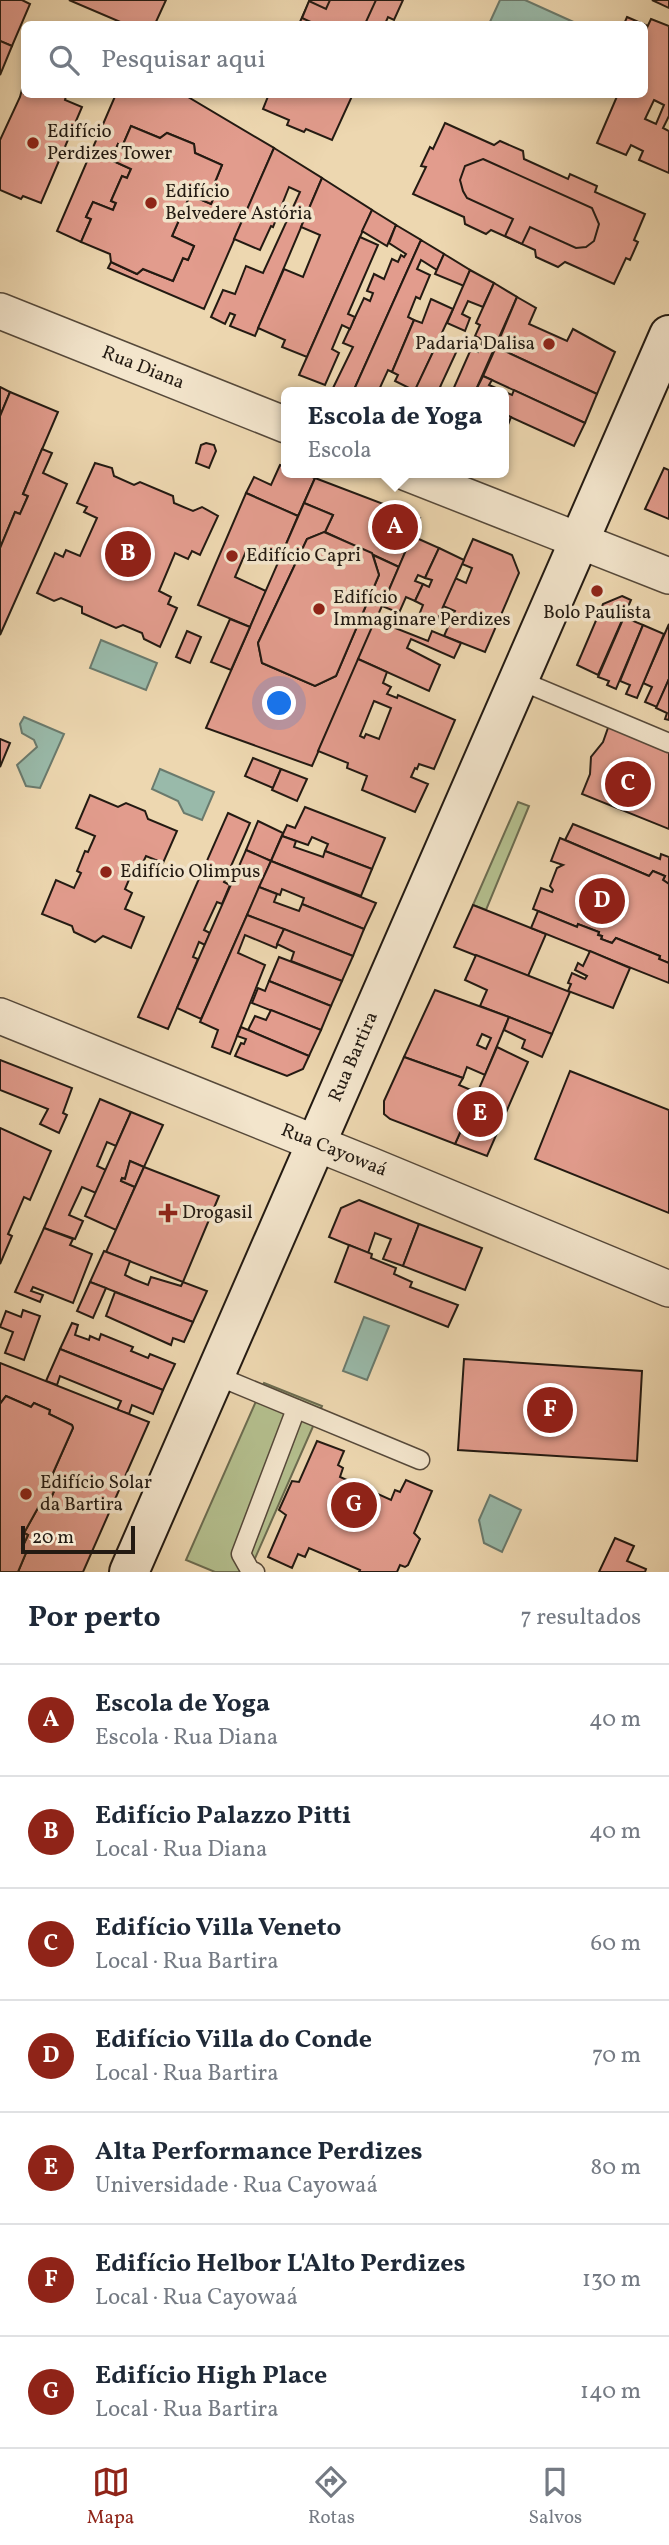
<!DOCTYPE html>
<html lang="pt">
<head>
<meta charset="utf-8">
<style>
	:root { --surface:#fff; --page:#f6f6f7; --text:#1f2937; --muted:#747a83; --line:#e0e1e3; --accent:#8f2418 }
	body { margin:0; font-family:Vollkorn,serif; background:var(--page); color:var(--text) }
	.scale { position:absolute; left:21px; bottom:18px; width:114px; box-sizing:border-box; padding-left:7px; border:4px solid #231a12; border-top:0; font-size:19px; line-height:24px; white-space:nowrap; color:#231a12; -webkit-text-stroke:5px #f3e5cc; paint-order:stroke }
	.you { position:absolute; left:280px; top:704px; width:24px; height:24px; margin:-18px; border:5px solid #fff; border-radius:50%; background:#1a73e8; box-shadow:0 0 0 10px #1a73e833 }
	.badge { display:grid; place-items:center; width:46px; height:46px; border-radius:50%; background:var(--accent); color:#fff; font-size:23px; font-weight:700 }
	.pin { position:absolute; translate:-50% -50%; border:4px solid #fff; box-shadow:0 2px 7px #0006 }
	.popup { position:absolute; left:281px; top:387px; width:228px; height:91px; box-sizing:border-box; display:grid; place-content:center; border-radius:10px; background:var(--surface); filter:drop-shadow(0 2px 5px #0005); font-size:23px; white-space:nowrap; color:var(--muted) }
	.popup b { font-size:26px; color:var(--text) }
	.popup::after { content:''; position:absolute; left:50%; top:100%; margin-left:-14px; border:14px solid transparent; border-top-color:var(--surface) }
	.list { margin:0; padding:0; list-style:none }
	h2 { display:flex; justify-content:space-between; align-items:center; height:91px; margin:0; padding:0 28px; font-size:30px }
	h2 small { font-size:23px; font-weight:400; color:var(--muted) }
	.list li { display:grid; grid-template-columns:46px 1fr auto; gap:21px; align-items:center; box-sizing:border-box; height:112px; padding:0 28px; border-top:2px solid var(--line) }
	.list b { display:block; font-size:26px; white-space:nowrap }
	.list p { margin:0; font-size:23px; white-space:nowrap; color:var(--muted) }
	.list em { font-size:23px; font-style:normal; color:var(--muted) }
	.icon { flex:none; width:38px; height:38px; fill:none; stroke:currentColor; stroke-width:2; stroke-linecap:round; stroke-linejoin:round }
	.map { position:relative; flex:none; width:669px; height:1572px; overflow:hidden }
	.search { position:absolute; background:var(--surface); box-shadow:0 4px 10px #0003; left:21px; right:21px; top:21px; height:77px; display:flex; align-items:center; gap:18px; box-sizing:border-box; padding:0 24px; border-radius:10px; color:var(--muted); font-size:26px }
	.sheet { height:875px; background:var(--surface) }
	nav { display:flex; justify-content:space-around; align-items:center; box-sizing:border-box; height:98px; border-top:2px solid var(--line); background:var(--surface); font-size:19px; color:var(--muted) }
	nav a { display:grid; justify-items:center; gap:4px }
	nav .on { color:var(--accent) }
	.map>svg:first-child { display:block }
</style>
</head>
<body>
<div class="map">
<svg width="669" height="1572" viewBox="0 0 669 1572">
	<rect width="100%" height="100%" fill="#edd7b0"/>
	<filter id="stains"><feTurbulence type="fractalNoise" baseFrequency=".00286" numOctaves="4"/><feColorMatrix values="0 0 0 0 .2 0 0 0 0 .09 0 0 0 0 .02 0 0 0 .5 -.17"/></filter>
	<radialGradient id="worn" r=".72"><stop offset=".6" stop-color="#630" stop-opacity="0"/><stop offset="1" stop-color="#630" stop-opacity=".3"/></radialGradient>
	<g fill="#b4bf8e" stroke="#6c6c50" stroke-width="2">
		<path d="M518,802L529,806L486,910L473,905Z"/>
		<path d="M264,1383L322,1406L249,1572H215L186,1560Z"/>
	</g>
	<g fill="#99baaa" stroke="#6a7a6d" stroke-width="2">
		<path d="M500,0H525L578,24H489Z"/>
		<path d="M101,640L157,663L146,690L90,668Z"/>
		<path d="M24,717L64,734L40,788L26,786L17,765L37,747L34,740L22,733L20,724Z"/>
		<path d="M160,769L214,792L202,820L184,813L178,801L152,789Z"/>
		<path d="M364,1317L389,1326L367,1380L343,1371Z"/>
		<path d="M490,1495L521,1510L502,1552L484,1543L479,1520Z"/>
	</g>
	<g fill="#e29c8d" stroke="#231a12" stroke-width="2" fill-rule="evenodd">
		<path d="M0,0H22L30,4L12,46L0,41Z"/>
		<path d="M69,0H166L155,24H125Z"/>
		<path d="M310,0H403L394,20L388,17L385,24H299Z"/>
		<path d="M330,0H376L365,24H315L302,18L309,1L326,9Z"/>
		<path d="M652,0H669V8Z"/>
		<path d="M627,17L648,26L644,34V24H624Z"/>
		<path d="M651,19L669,26V116L663,128L669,131V173L639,160L643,151L631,145L626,155L597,143L618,94H644V34ZM654,100L664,105L656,124L645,119Z"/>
		<path d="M0,41L12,46L0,75Z"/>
		<path d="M24,82V94H62L66,96L65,100L82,107L41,203L23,196L21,199L0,190V140L20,97Z"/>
		<path d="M116,94H183L274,148L204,309L108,268L111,262L137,274L143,269L173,281L183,258L188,260L194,246L172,236L190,195L211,204L218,188L213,187L222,165L195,153L194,144L167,133L160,138L131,126L122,147L118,144L111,160L131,169L127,178L122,176L111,201L116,203L113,210L93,202L86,217L91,219L81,242L57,231Z"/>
		<path d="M269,94H353L332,140L306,129L304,132L287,125L289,120L263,109Z"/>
		<path d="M445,123L494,145L500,141L523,151L524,159L568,179L570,174L597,186L595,192L645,214L634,240L638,242L630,260L626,258L614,284L565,262L558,267L536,257L535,250L491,230L486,234L465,224L464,217L413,194L426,167L421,166L430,147L433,149Z"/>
		<path d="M131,126L160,138L167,133L194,144L195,153L222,165L213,187L218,188L211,204L190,195L172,236L194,246L188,260L183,258L173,281L143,269L137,274L111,262L110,254L81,242L91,219L86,217L93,202L113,210L116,203L111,201L122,176L127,178L131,169L111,160L118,144L122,147Z"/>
		<path d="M274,148L322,178L255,336L230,326L235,315L230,313L225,324L211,317L223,290L235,294L246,266L263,273L300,192L289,187L273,227L271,226L260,250L234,239Z"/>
		<path d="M483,159L592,208L599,224L594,241L586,247L576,248L530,227L522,244L505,236L513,219L467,198L463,191L460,180L465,166Z"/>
		<path d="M322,178L372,210L307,357L282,347L285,340L258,328L284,269L303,277L320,235L301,227Z"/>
		<path d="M372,210L396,225L387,246L362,231Z"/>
		<path d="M396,225L421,240L353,392H343L333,388L353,347L343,343L364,298L370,301L373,293L367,291L374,274L384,279L392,259L398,262L401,255L404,257L406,254L389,243Z"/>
		<path d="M360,237L378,245L348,314L355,317L350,329L342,325L332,349L339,353L325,385L299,375Z"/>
		<path d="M421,240L444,254L437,270L421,260L417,269L430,275L420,299L416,297L408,317L414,320L392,372L388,370L378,392H353Z"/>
		<path d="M444,254L470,270L464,286L435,274Z"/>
		<path d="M470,270L494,283L483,307L468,301L462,314L470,318L465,331L447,323Z"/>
		<path d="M494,283L517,297L475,392H452L471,349L478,352L483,340L475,336L480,325L476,323Z"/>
		<path d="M517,297L536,308L529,324L567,341L573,329L615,352L597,394L496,347Z"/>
		<path d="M431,299L453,309L415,391L395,381L398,375L392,372L414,320L422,323Z"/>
		<path d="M441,335L460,344L440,387L445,390V392H414Z"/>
		<path d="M496,347L597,394L585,423L483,376Z"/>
		<path d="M483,376L492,380L489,385L512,395L514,390L585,423L574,446L504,414V392H475Z"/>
		<path d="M0,387L10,392L0,416Z"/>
		<path d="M10,392L58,412L23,494L28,496L20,514L15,512L0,548V416Z"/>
		<path d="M504,414L511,417L504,435Z"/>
		<path d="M206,443L214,445L216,451L209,468L196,463L201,445Z"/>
		<path d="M42,449L52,453L43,473L67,484L0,635V548L15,512L20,514L28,496L23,494Z"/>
		<path d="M95,463L112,468L114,476L134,485L140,482L173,496L174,503L193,511L202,507L218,516L200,555L192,551L188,559L175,553L159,591L171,597L168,604L177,608L160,647L144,639L142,633L123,625L116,628L82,613V607L61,598L54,601L37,593L55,553L63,557L66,550L80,556L97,518L84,512L87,507L77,503Z"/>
		<path d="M280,465L286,467V473H301L315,478L298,516L246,493L254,477L271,485Z"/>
		<path d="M664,468L669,470V519L645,509Z"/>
		<path d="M315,478L420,518L399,567L325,532L333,515L304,503Z"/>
		<path d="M246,493L298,516L278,563L247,549L235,577L266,591L250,627L198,605Z"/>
		<path d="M304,503L333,515L325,532L307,539L258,643L262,663L315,686L336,676L379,575L373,555L399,567L312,766L206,728Z"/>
		<path d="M324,532L372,553L379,575L336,676L315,686L262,663L258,643L307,539Z"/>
		<path d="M412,536L439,548L425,578L418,575L415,581L423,584L415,601L406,597L399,613L382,606Z"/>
		<path d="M473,539L512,555L519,573L485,652L444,636L455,611L443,606L455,578L466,583L472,568L462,564Z"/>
		<path d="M439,548L464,560L434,627L417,620L423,605L415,601L423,584L429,587L432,580L425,578Z"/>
		<path d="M622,596L631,600L598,675L577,665L603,604Z"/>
		<path d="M624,617L643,625L616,689L607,685L609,681L598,677Z"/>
		<path d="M230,619L250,627L231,670L211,662Z"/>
		<path d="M375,620L428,641L432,631L461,643L454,658L411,639L407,648L440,665L429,691L358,659Z"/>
		<path d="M669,624V679L657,707L645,702L652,687L643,683Z"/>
		<path d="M643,625L664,634L637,698L626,694L630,685L620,681Z"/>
		<path d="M187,631L201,637L190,663L176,657Z"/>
		<path d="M358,659L387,672L383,683L391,687L387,694L397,698L398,695L455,720L434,769L419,764L417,769L415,768L411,777L428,784L415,812L362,790L367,776L347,768L348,763L318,751ZM374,701L391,708L379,739L366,734L364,738L360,736Z"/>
		<path d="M669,679V720L665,719L667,713L656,708Z"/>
		<path d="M609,725L669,749V829L582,794L590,774L591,757L603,742Z"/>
		<path d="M0,739L10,743L0,767Z"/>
		<path d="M253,758L281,769L273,788L245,776Z"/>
		<path d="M281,769L307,779L297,801L272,790Z"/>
		<path d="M90,795L118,807L126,803L145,811L148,819L177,831L163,863L146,856L138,873L133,870L125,889L132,893L125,909L144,917L131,948L103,936L95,942L74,932L72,926L42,914L56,880L74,888L81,873L77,871L85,851L88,852L95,836L76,828Z"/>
		<path d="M305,807L385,838L372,869L325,851L328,844L312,837L308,845L282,836L287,825L295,828Z"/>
		<path d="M228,813L250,823L224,882L230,885L222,904L217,902L204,930L210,933L205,945L199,942L193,957L198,959L168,1029L138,1017Z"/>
		<path d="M258,821L283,833L271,861L246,850Z"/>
		<path d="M573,824L660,859L661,854L669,857V884L663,880L665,876L653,871L649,876L565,840Z"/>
		<path d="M282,836L296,841L294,847L323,857L325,851L372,869L361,896L271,861Z"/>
		<path d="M560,838L649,876L653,871L665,876L663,880L669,884V963L659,959L660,956L616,938L612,943L601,939L602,936L598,935L599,932L578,924L577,927L533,909L541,888L552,892L553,890L550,886L557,868L563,865L551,861Z"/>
		<path d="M246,850L271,861L201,1019L177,1008Z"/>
		<path d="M271,861L376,903L364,929L302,904L304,898L282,889L280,895L259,887Z"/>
		<path d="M259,887L277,894L274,902L299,911L302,904L364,929L353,956L247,915Z"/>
		<path d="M473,905L546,934L528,976L454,947Z"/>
		<path d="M538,911L577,927L578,924L599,932L598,935L602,936L601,939L612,943L616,938L660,956L659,959L669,963V983L531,928Z"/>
		<path d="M247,915L284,929L276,948L245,935L238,953L265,965L230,1054L212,1047L218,1030L200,1022Z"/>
		<path d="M284,929L353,956L342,981L291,961L294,952L277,944Z"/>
		<path d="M590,951L630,968L613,1008L568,991L571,984L568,983L572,973L585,979L587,976L575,970L578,963L583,966Z"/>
		<path d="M476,955L570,992L552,1034L480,1006L487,990L465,980Z"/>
		<path d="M279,957L342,981L331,1006L269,981Z"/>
		<path d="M269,981L331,1006L321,1030L252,1003L258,988L265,991Z"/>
		<path d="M435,990L509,1017L485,1075L467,1067L463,1078L404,1057ZM482,1034L491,1038L486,1049L477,1045Z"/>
		<path d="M271,1010L321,1030L309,1056L248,1030L255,1016L266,1020Z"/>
		<path d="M509,1017L552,1034L542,1057L522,1048L525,1040L504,1030Z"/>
		<path d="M241,1027L309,1056L303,1069L287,1076L235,1056L241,1043L244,1044L246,1039L237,1036Z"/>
		<path d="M497,1047L528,1062L487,1156L455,1144Z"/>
		<path d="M404,1057L463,1078L459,1085L478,1093L455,1144L390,1119L384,1114V1101Z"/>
		<path d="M0,1060L72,1088L63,1113L67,1115L59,1133L40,1124L48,1109L0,1090Z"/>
		<path d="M570,1071L669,1110V1213L535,1159Z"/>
		<path d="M100,1099L131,1112L116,1146L107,1142L97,1166L106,1170L96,1193L82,1187L69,1215L83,1221L75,1239L44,1228Z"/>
		<path d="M131,1112L163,1125L144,1167L130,1161L125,1179L122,1178L121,1181L135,1187L116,1230L85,1216Z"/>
		<path d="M0,1128L51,1151L30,1200L24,1197L8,1234L12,1236L0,1264Z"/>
		<path d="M130,1161L144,1167L135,1187L121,1181L122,1178L125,1179Z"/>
		<path d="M144,1167L219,1196L183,1282L106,1252Z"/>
		<path d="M359,1200L419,1224L403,1266L383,1259L391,1239L375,1233L368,1253L329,1237L341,1208Z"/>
		<path d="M419,1224L482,1248L465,1290L403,1266Z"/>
		<path d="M44,1228L73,1239L70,1245L92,1254L73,1303L33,1287L31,1291L43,1295L40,1302L15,1292Z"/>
		<path d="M349,1245L372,1254L371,1258L396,1268L394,1274L412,1282L410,1287L458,1305L448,1327L335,1282Z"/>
		<path d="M104,1251L130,1261L125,1275L133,1279L148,1285L151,1277L181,1286L183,1282L207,1291L193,1322L90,1282Z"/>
		<path d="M90,1282L106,1288L93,1318L77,1311Z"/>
		<path d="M115,1292L193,1322L184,1342L173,1338L171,1345L106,1316Z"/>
		<path d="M23,1310L40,1316L24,1360L5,1353L13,1332L0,1327L6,1311L21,1317Z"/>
		<path d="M72,1323L78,1325L75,1335L89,1340L90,1336L99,1340L101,1334L133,1347L131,1351L148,1358L150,1354L175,1364L163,1390L60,1349Z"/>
		<path d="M60,1349L163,1390L153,1414L132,1405L129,1414L117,1410L121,1401L60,1376L57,1385L46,1381Z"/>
		<path d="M464,1359L642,1371L637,1461L458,1450Z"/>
		<path d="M0,1363L149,1422L83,1572H18L26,1553L22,1548L28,1535L24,1533L39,1506L48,1505L58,1482L53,1473L73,1428L72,1425L49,1414L50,1410L34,1403L31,1407L6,1396L0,1404Z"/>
		<path d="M6,1396L31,1407L34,1403L50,1410L49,1414L72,1425L73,1428L53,1473L58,1482L48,1505L39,1506L24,1533L28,1535L22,1548L26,1553L18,1572H0V1404Z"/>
		<path d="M317,1441L344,1451L338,1465L343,1468L340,1477L391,1500L395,1490L400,1492L406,1480L432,1491L414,1533L420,1539L408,1565L405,1567L400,1565L397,1572H359L360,1570L309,1548L305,1557L298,1554L292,1568L268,1557L286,1515L279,1510L292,1481L299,1482Z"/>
		<path d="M615,1538L634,1546L627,1561L646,1569L645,1572H599Z"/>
	</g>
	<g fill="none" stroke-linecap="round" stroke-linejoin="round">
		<defs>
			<g id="lane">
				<path d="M519,680L669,743"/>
				<path d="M215,1375L420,1460"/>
				<path d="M255,1572L250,1570L241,1554L296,1409"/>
			</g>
			<g id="street">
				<path id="s1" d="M0,311L286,425"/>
				<path d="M407,473L669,576"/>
				<path id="s2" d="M0,1016L370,1165L669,1289"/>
			</g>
			<g id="secondary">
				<path id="s3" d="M129,1572L669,335"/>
			</g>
		</defs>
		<use href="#lane" stroke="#56493a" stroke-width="21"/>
		<use href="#street" stroke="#56493a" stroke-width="38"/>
		<use href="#secondary" stroke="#231a12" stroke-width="42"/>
		<use href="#lane" stroke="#f3e5cc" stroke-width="18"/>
		<use href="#street" stroke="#f3e5cc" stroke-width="35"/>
		<use href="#secondary" stroke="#f3e5cc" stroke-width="38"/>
	</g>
	<g fill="#8f2418" stroke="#f3e5cc" stroke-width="2.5">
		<circle cx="33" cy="143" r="7"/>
		<circle cx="151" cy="203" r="7"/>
		<circle cx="549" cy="344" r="7"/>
		<circle cx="232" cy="556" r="7"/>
		<circle cx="597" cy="591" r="7"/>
		<circle cx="319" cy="609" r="7"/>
		<circle cx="106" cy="872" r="7"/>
		<path d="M164.5 1202.5h7v7h7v7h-7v7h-7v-7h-7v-7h7z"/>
		<circle cx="26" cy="1494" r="7"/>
	</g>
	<g text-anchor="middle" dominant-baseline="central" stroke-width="7" stroke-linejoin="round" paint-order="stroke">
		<g font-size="19" fill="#231a12" stroke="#f3e5cc" text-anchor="start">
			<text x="47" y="132">Edifício<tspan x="47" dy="22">Perdizes Tower</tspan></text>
			<text x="165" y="192">Edifício<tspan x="165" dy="22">Belvedere Astória</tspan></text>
			<text x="535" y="344" text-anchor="end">Padaria Dalisa</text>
			<text x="246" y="556">Edifício Capri</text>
			<text x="333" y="598">Edifício<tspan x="333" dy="22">Immaginare Perdizes</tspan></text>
			<text x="597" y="613" text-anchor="middle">Bolo Paulista</text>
			<text x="120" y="872">Edifício Olimpus</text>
			<text x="182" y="1213">Drogasil</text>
			<text x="40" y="1483">Edifício Solar<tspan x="40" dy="22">da Bartira</tspan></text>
		</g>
		<g font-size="19" fill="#231a12" stroke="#f3e5cc">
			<text stroke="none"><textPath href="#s1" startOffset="154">Rua Diana</textPath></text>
			<text stroke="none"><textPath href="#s3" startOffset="562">Rua Bartira</textPath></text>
			<text stroke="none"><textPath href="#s2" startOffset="360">Rua Cayowaá</textPath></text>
		</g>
	</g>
	<rect width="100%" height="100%" filter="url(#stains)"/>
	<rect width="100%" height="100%" fill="url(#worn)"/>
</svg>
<div class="scale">20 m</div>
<div class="you"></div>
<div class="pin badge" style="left:395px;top:527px">A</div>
<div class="popup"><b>Escola de Yoga</b>Escola</div>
<div class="pin badge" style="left:128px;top:554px">B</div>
<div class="pin badge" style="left:628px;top:784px">C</div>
<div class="pin badge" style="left:602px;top:901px">D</div>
<div class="pin badge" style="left:480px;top:1114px">E</div>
<div class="pin badge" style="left:550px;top:1410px">F</div>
<div class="pin badge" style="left:354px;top:1505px">G</div>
<div class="search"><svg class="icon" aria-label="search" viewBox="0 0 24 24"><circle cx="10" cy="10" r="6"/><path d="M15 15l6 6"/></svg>Pesquisar aqui</div>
</div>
<section class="sheet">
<h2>Por perto<small>7 resultados</small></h2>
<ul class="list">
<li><span class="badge">A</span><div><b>Escola de Yoga</b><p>Escola · Rua Diana</p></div><em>40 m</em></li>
<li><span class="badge">B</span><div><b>Edifício Palazzo Pitti</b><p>Local · Rua Diana</p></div><em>40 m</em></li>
<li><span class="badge">C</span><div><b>Edifício Villa Veneto</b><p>Local · Rua Bartira</p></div><em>60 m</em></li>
<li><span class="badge">D</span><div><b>Edifício Villa do Conde</b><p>Local · Rua Bartira</p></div><em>70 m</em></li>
<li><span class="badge">E</span><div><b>Alta Performance Perdizes</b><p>Universidade · Rua Cayowaá</p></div><em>80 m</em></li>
<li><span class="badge">F</span><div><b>Edifício Helbor L'Alto Perdizes</b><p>Local · Rua Cayowaá</p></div><em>130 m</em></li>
<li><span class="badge">G</span><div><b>Edifício High Place</b><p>Local · Rua Bartira</p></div><em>140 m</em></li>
</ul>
</section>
<nav>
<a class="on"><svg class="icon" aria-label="map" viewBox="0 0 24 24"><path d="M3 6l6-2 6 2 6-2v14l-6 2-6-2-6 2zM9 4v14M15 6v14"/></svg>Mapa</a>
<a><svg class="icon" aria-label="directions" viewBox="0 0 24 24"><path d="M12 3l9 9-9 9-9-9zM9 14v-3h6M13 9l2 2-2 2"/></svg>Rotas</a>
<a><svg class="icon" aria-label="saved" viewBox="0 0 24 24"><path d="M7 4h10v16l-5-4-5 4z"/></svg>Salvos</a>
</nav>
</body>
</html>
